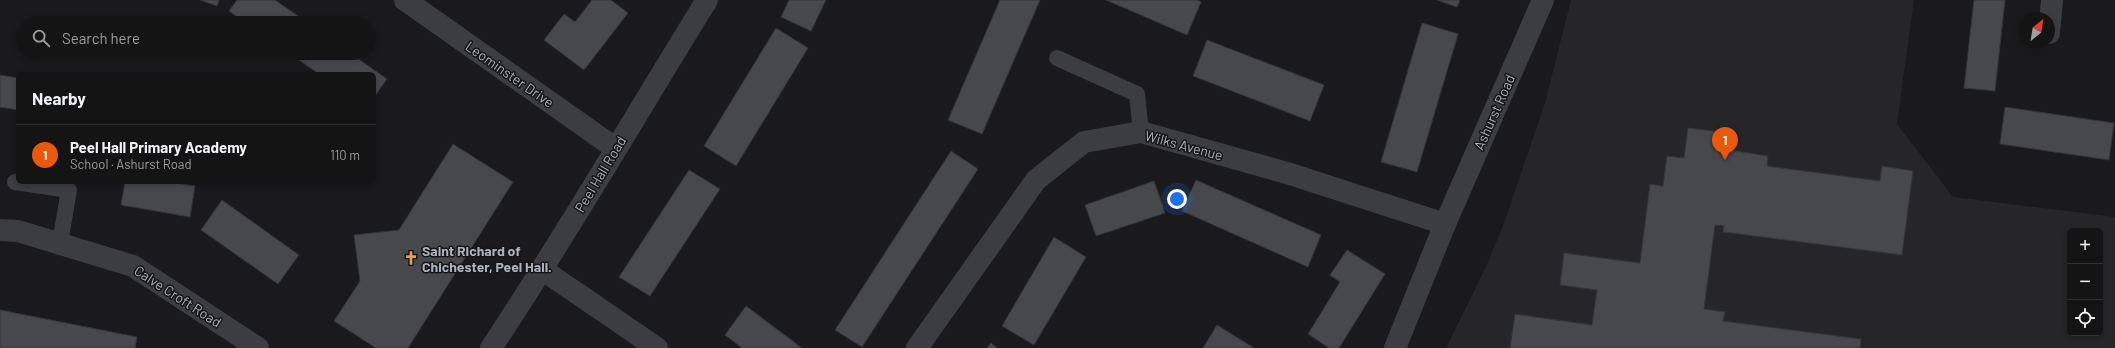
<!DOCTYPE html>
<html lang="en">
<head>
<meta charset="utf-8">
<style>
	:root { --surface:#141415; --page:#212122; --text:#f1f3f6; --muted:#9d9ea0; --line:#333334; --accent:#ea580c }
	body { margin:0; font-family:Barlow,sans-serif; background:var(--page); color:var(--text) }
	.controls { position:absolute; right:12px; bottom:12px; display:grid; overflow:hidden; border-radius:6px; box-shadow:0 2px 6px #0003 }
	.controls button { width:36px; height:36px; display:grid; place-items:center; padding:0; border:0; border-bottom:1px solid var(--line); background:var(--surface); color:var(--text); font:20px sans-serif }
	.compass { position:absolute; left:2019px; top:12px; width:36px; height:36px; border-radius:50%; background:var(--surface); box-shadow:0 2px 6px #0003; rotate:30deg }
	.you { position:absolute; left:1177px; top:199px; width:14px; height:14px; margin:-10px; border:3px solid #fff; border-radius:50%; background:#1a73e8; box-shadow:0 0 0 6px #1a73e833 }
	.badge { display:grid; place-items:center; width:26px; height:26px; border-radius:50%; background:var(--accent); color:#fff; font-size:13px; font-weight:700 }
	.pin { position:absolute; translate:-50% -33px; filter:drop-shadow(0 1px 2px #0008) }
	.pin::after { content:''; position:absolute; top:21px; width:14px; height:12px; background:inherit; clip-path:polygon(0 0,100% 0,50% 100%) }
	.list { margin:0; padding:0; list-style:none }
	h2 { display:flex; justify-content:space-between; align-items:center; height:52px; margin:0; padding:0 16px; font-size:17px }
	h2 small { font-size:13px; font-weight:400; color:var(--muted) }
	.list li { display:grid; grid-template-columns:26px 1fr auto; gap:12px; align-items:center; box-sizing:border-box; height:60px; padding:0 16px; border-top:1px solid var(--line) }
	.list b { display:block; font-size:15px; white-space:nowrap }
	.list p { margin:0; font-size:13px; white-space:nowrap; color:var(--muted) }
	.list em { font-size:13px; font-style:normal; color:var(--muted) }
	.icon { flex:none; width:22px; height:22px; fill:none; stroke:currentColor; stroke-width:2; stroke-linecap:round; stroke-linejoin:round }
	.map { position:relative; flex:none; width:2115px; height:348px; overflow:hidden }
	.search { position:absolute; background:var(--surface); box-shadow:0 2px 6px #0003; left:16px; top:16px; width:360px; height:44px; display:flex; align-items:center; gap:10px; box-sizing:border-box; padding:0 14px; border-radius:22px; color:var(--muted); font-size:15px }
	.panel { position:absolute; background:var(--surface); box-shadow:0 2px 6px #0003; left:16px; top:72px; width:360px; height:112px; border-radius:6px }
	.map>svg:first-child { display:block }
</style>
</head>
<body>
<div class="map">
<svg width="2115" height="348" viewBox="0 0 2115 348">
	<rect width="100%" height="100%" fill="#1a1a1c"/>
	<path fill="#262629" fill-rule="evenodd" d="M1571,0H1914L1897,124L1953,197L2115,217V348H1446L1485,269L1503,226L1545,103ZM2070,231H2100V333H2070Z"/>
	<g fill="#47484c" stroke="#343538">
		<path d="M200,0H219L217,6Z"/>
		<path d="M237,0H275L308,23H246L229,11Z"/>
		<path d="M592,0H611L628,13L584,70L544,40L564,14L575,22Z"/>
		<path d="M789,0H826L811,31L781,17Z"/>
		<path d="M1000,0H1040L982,134L948,120Z"/>
		<path d="M1106,0H1197L1201,2L1187,35Z"/>
		<path d="M1437,0H1460L1457,7Z"/>
		<path d="M1974,0H2005L1995,91L1964,88Z"/>
		<path d="M1422,23L1458,34L1417,172L1381,162Z"/>
		<path d="M776,28L808,48L736,166L704,146Z"/>
		<path d="M1207,40L1324,85L1310,121L1193,76Z"/>
		<path d="M289,53H350L387,79L374,97V74H319Z"/>
		<path d="M0,75L18,78V110L0,107Z"/>
		<path d="M2005,107L2114,123L2109,160L2000,144Z"/>
		<path d="M1688,128L1732,133L1730,150L1768,156L1767,166L1880,181L1882,166L1913,171L1902,255L1723,232L1724,226L1715,225L1704,309L1725,312L1723,321L1861,339L1860,348H1510L1515,314L1592,325L1597,290L1560,285L1564,253L1640,263L1650,184L1663,186L1667,156L1684,158Z"/>
		<path d="M453,144L513,182L408,348H376L334,321L360,281L354,235L399,230Z"/>
		<path d="M951,151L978,169L862,347L835,330Z"/>
		<path d="M689,170L720,189L650,296L619,277Z"/>
		<path d="M1196,180L1321,235L1308,267L1182,211Z"/>
		<path d="M1154,181L1165,213L1096,236L1085,205Z"/>
		<path d="M125,182H169L195,186L190,217L121,205Z"/>
		<path d="M222,200L299,255L278,284L201,230Z"/>
		<path d="M1054,237L1086,257L1034,345L1002,326Z"/>
		<path d="M1347,250L1385,274L1339,348H1329L1308,334L1340,282L1330,275Z"/>
		<path d="M746,306L802,348H742L725,335Z"/>
		<path d="M0,310L137,337L135,348H0Z"/>
		<path d="M1217,325L1254,348H1203Z"/>
		<path d="M991,343L997,348H987Z"/>
	</g>
	<g fill="none" stroke-linecap="round" stroke-linejoin="round">
		<g stroke="#3b3d41" stroke-width="16">
			<path d="M1057,58L1137,94L1141,132"/>
			<path d="M15,182L69,190L60,243"/>
		</g>
		<g stroke="#3b3d41" stroke-width="22">
			<path d="M405,0L615,148"/>
			<path d="M2049,33L2052,0"/>
			<path d="M0,230L18,231L133,266L258,348"/>
			<path d="M543,270L657,348"/>
			<path d="M491,348C567,234 635,116 707,0"/>
			<path d="M917,348L1036,180L1084,142L1141,132L1287,173L1445,224"/>
			<path d="M1395,348L1445,224L1543,0"/>
		</g>
	</g>
	<defs>
		<symbol id="church-bare" viewBox="-9 -9 18 18"><path d="M-1.2-6h2.4v3.5h3.3v2.4h-3.3V6h-2.4V-.1h-3.3v-2.4h3.3Z" fill="#e6a248" stroke="#151517" stroke-width="2.5" paint-order="stroke"/></symbol>
	</defs>
	<g fill-rule="evenodd">
		<use href="#church-bare" x="401" y="248" width="20" height="20"/>
	</g>
	<g text-anchor="middle" dominant-baseline="central" stroke-width="3" stroke-linejoin="round" paint-order="stroke">
		<g font-size="14" fill="#aeb3bb" stroke="#151517">
			<text transform="translate(510 74) rotate(35)">Leominster Drive</text>
			<text transform="translate(1494 112) rotate(-66)">Ashurst Road</text>
			<text transform="translate(1184 145) rotate(15)">Wilks Avenue</text>
			<text transform="translate(600 174) rotate(-59)">Peel Hall Road</text>
			<text transform="translate(178 296) rotate(33)">Calve Croft Road</text>
		</g>
		<g font-size="14" font-weight="bold" fill="#aeb3bb" stroke="#151517" text-anchor="start">
			<text x="422" y="250">Saint Richard of<tspan x="422" dy="16">Chichester, Peel Hall.</tspan></text>
		</g>
	</g>
</svg>
<div class="controls">
<button>+</button>
<button>−</button>
<button><svg class="icon" aria-label="locate" viewBox="0 0 24 24"><circle cx="12" cy="12" r="6"/><path d="M12 2v4M12 18v4M2 12h4M18 12h4"/></svg></button>
</div>
<svg class="compass" viewBox="-18 -18 36 36"><path d="M0-13l5 13h-10z" fill="#e53935"/><path d="M0 13l5-13h-10z" fill="#9d9ea0"/></svg>
<div class="you"></div>
<div class="pin badge" style="left:1725px;top:160px">1</div>
<div class="search"><svg class="icon" aria-label="search" viewBox="0 0 24 24"><circle cx="10" cy="10" r="6"/><path d="M15 15l6 6"/></svg>Search here</div>
<section class="panel">
<h2>Nearby<small></small></h2>
<ul class="list">
<li><span class="badge">1</span><div><b>Peel Hall Primary Academy</b><p>School · Ashurst Road</p></div><em>110 m</em></li>
</ul>
</section>
</div>
</body>
</html>
